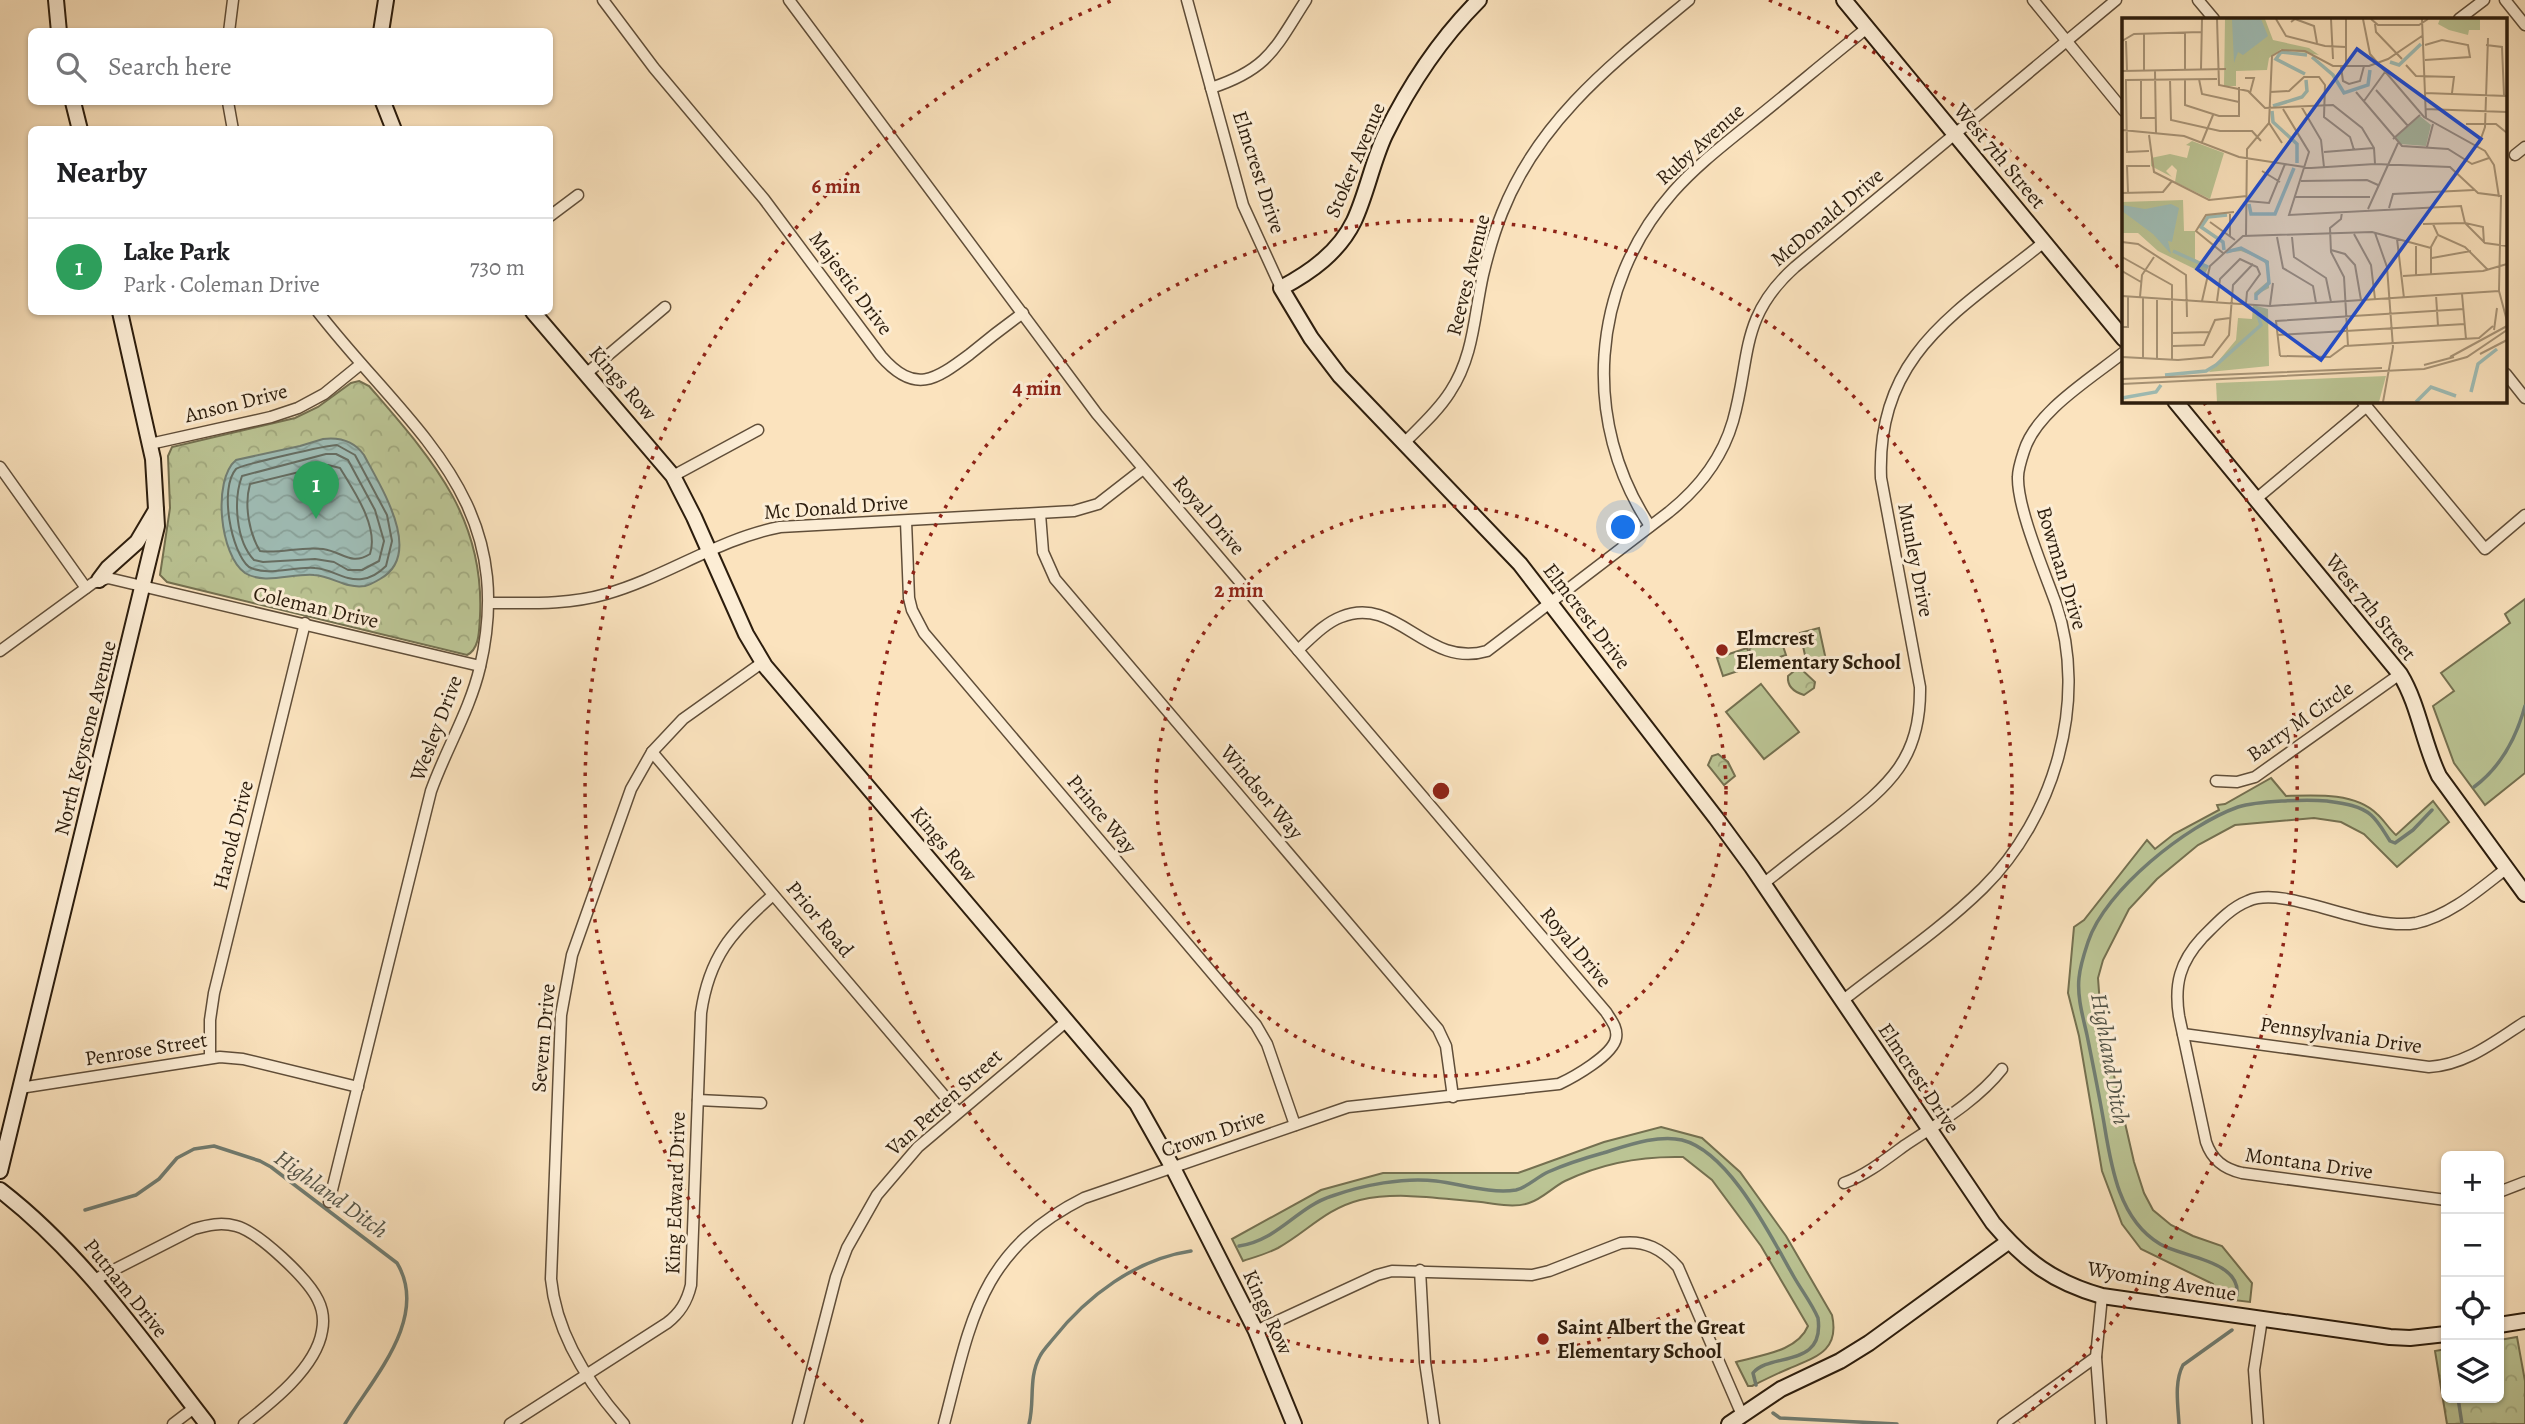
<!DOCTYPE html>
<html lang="en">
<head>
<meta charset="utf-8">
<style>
	:root { --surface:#fff; --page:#f6f6f6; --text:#202124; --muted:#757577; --line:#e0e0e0; --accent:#8f2418 }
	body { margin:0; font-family:Alegreya,serif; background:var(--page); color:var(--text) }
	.controls { position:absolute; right:21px; bottom:21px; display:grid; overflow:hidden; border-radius:10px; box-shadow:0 2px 5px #0004 }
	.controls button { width:63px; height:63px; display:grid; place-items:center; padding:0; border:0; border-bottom:2px solid var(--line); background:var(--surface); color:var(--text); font:35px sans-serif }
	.you { position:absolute; left:1624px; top:528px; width:24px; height:24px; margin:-18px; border:5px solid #fff; border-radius:50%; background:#1a73e8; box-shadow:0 0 0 10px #1a73e833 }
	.badge { display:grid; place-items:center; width:46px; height:46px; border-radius:50%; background:var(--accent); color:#fff; font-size:23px; font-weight:700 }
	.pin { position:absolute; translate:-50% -58px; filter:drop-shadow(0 2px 4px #0008) }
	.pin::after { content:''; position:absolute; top:37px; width:24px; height:21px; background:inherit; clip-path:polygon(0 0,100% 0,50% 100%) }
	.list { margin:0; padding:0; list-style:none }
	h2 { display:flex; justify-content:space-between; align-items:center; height:91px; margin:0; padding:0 28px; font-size:30px }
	h2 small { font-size:23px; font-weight:400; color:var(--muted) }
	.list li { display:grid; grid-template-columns:46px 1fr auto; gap:21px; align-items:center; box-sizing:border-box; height:98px; padding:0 28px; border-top:2px solid var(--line) }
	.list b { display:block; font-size:26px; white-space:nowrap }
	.list p { margin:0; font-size:23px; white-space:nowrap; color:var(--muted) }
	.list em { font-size:23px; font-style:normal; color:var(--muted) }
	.icon { flex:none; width:38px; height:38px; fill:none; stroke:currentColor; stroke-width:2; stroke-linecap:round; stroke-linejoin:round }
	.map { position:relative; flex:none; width:2525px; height:1424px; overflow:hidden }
	.search { position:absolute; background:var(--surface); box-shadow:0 2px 5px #0004; left:28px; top:28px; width:525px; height:77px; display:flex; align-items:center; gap:18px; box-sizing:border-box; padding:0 24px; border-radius:10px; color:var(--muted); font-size:26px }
	.panel { position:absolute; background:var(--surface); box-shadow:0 2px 5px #0004; left:28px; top:126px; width:525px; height:189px; border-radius:10px }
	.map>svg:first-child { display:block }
</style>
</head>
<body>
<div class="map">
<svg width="2525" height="1424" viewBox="0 0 2525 1424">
	<defs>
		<pattern id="park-crowns" width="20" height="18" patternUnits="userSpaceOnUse" patternTransform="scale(1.75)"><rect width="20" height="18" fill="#bbc494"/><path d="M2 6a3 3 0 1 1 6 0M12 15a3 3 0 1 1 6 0" fill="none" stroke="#a1a87e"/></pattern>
		<pattern id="water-waves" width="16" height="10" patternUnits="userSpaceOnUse" patternTransform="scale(1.75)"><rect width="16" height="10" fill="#9fbdb6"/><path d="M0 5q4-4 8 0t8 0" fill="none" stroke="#89a29b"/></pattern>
	</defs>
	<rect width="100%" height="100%" fill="#fbe3be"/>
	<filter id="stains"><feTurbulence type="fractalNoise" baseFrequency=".00286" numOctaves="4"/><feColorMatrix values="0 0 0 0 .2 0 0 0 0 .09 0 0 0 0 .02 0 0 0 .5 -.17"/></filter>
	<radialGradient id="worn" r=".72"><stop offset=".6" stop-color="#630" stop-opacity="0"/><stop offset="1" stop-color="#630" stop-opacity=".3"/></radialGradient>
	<g fill="#bbc494" stroke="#747050" stroke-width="2">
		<path d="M2525,599V773L2485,805L2454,763L2433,706L2454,691L2441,673L2510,623L2505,614Z"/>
		<path d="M1819,628L1826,660L1807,664L1800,633Z"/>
		<path d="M1780,637L1786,655L1755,665L1749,648Z"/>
		<path d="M1747,648L1753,666L1723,676L1717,658Z"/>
		<path d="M1761,684L1799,732L1764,759L1726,712Z"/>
		<path d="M2271,778L2286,796C2314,795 2355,792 2377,814C2384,820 2389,829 2396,835L2433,801L2449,822L2397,867L2364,834L2341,822L2314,818L2235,825L2198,845L2157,879L2129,909L2103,960L2098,978L2101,1019L2134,1162L2144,1193L2153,1210L2171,1225L2193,1236L2222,1246L2252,1283L2250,1302L2217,1298L2213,1284L2141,1249L2122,1224L2102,1171L2079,1036L2068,993L2074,927L2084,920L2147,840L2155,849L2174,834L2219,810L2217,805L2225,804Z"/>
		<path d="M1661,1127L1702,1138L1740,1172L1786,1236L1832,1315C1840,1351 1816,1357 1788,1369C1776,1374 1764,1380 1752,1386H1748L1736,1362C1760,1355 1797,1352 1808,1326L1761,1246L1712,1180L1683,1157C1642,1156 1602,1163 1565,1181C1553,1187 1542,1199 1529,1203C1515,1208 1495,1204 1481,1202C1441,1199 1399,1191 1360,1200C1325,1209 1307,1232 1278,1248C1266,1254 1255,1257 1243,1261L1232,1239L1321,1190L1383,1173H1518L1604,1142Z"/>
	</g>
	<g fill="url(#park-crowns)" stroke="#747050" stroke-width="2">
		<path d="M359,381L369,386C430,457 485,516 480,616C479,629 480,649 467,655L167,582L160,575L170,508L168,456L172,447L295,418L318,407L351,383Z"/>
		<path d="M1799,667L1815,682L1814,688L1804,695C1794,692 1787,686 1788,676Z"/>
		<path d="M1718,754L1728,762L1735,776L1724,785L1708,765L1712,756Z"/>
		<path d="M2517,1337L2525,1381V1424H2447L2435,1351L2446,1349V1398H2499V1340Z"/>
	</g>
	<path fill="url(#water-waves)" stroke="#717d72" stroke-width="2" d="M323,439C339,437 354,441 364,455C380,486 425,554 380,579C375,582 370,585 365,586C345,589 333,576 314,575C293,573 264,585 245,573C220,556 212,480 236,460L300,446Z"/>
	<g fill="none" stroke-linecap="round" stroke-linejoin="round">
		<g stroke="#666d62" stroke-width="2">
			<path d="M337,445L355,455L387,515L392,541L386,566C380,572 371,578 362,579C344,581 332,569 315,568C294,566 268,577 249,567C231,552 219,488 236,469C240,465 328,445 337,445Z"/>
			<path d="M326,454H336L348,460L375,510L384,541L379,561L362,570H348L334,562L315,559L263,562L254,560C236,541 233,500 242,476Z"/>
			<path d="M328,465L340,468C354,491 379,527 370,554C351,566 343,552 323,549C301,546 280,554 260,551C249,533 244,505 250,484Z"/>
		</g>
		<g stroke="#717d72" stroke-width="3.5">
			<path d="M2474,787C2501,767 2516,739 2525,706"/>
			<path d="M85,1210L136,1195L159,1179L177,1158L194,1149L214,1146L260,1161L271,1167L397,1263C430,1318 372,1379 345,1424"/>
			<path d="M1239,1246C1277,1241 1297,1207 1332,1196C1363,1185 1404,1177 1436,1181C1461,1184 1490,1194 1516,1190C1528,1187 1537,1177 1548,1172C1566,1164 1585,1158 1603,1153C1626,1146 1658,1134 1682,1140C1730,1152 1771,1237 1794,1277C1802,1291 1812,1304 1818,1318C1825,1369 1770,1352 1753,1373L1756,1385"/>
			<path d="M2237,1295C2241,1260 2181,1257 2160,1244C2119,1220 2111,1166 2104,1123C2099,1094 2093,1065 2087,1035C2083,1017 2077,997 2079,978C2080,966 2084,954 2088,942C2105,890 2187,825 2238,807C2257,801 2306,799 2327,801C2341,803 2360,805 2371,815C2379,822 2384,832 2390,841L2395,843L2413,830L2432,810"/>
			<path d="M2458,1398L2462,1424"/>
			<path d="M1773,1413L1780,1418L1897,1424"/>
			<path d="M1029,1424C1035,1401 1028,1378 1040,1356C1043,1350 1049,1344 1053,1339C1087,1296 1136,1259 1191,1251"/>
			<path d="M2179,1424C2178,1405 2174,1382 2183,1365L2232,1330"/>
		</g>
		<defs>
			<g id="street">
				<path d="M603,0L654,68L764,199L881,356C915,395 935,380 970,354C987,340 1005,326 1023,313"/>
				<path d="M789,0L1097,414L1606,1012C1611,1020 1618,1028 1616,1038C1613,1055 1574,1077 1559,1084L1348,1107L1084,1198C979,1251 971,1321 944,1424"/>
				<path d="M1187,0L1243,205L1281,288"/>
				<path d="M2033,0L2124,111"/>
				<path d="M2198,0L2214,19"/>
				<path d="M2505,0L2525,25"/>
				<path d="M2459,19L2484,0"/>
				<path d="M229,32L233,0"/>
				<path d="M1211,88C1269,69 1275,48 1306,0"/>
				<path d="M228,102L233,130"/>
				<path d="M2515,155L2525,147"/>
				<path d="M550,216L578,195"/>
				<path d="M318,312C409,429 519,498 480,667C470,710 446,749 431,791L329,1202"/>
				<path d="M587,373L665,307"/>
				<path d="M2506,374L2525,398"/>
				<path d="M2362,401L2485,549L2525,515"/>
				<path d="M1404,443C1420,427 1438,411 1450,392C1474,356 1474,315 1483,275C1488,254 1494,233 1502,213C1539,119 1614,62 1689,0"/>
				<path d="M150,444L271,417L298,408L324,394L361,364"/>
				<path d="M0,467L86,588"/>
				<path d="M673,476L758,430"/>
				<path d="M2256,499L2367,406"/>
				<path d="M1040,514L1043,552L1055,579L1438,1029L1446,1046L1453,1097"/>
				<path d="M906,521L909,598L912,610L924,633L1256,1025L1267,1044L1295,1125"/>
				<path d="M1650,526C1581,422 1590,286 1673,192C1695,167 1722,146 1748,125C1788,93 1827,60 1867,28"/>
				<path d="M489,603C528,603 568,605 606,594C666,577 718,539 780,527L1074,511L1098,504L1143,469"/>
				<path d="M1298,650C1311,638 1325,623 1341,617C1397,594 1426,669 1487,651L1669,512C1699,488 1722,459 1733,421C1751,357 1739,317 1795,267L2116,0"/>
				<path d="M0,651L93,583L108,578L480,666"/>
				<path d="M652,752L958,1112"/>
				<path d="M2216,781L2237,782L2255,777L2400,674"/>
				<path d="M1763,884C1787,865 1811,846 1836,827C1889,785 1921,760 1920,687L1881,478C1876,353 1958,312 2044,242"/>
				<path d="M1842,1001C1889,964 1940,930 1983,888C2054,818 2089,701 2056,604C2045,573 2017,508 2018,477C2018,469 2021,460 2024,451C2036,411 2092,378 2124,352"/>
				<path d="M2183,1034L2429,1067C2466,1065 2495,1041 2525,1022"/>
				<path d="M210,1058V1020L214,993L305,623"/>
				<path d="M20,1088L220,1057L243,1059L358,1087"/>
				<path d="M698,1100L761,1103"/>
				<path d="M1844,1183C1866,1175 1885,1160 1904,1146C1937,1124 1977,1101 2002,1069"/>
				<path d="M2499,1192L2525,1182"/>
				<path d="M2446,1200L2242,1173C2224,1169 2212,1160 2206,1142L2179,1016C2174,984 2180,962 2202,938C2216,924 2230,908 2248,901C2286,884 2366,932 2416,923C2450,916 2481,888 2507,868"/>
				<path d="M1420,1270L1425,1362L1434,1424"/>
				<path d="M94,1280L194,1229C208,1225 221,1222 236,1226C259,1232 308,1279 318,1300C323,1310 324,1321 322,1331C316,1368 271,1403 244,1424"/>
				<path d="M1256,1331L1377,1275L1392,1271L1532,1275L1549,1271L1621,1243C1645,1240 1662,1249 1678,1267L1742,1415"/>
				<path d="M173,1424L194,1408"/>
				<path d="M510,1424L667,1323C680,1313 687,1302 691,1285L701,1013C709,957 732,931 773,895"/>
				<path d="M624,1424C588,1383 556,1333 551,1279L561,1015L572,955L631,789L652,752L683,719L763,662"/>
				<path d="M798,1424L836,1277L847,1248L877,1195L918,1147L1067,1021"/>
				<path d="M2003,1424L2096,1357"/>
				<path d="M2101,1424L2096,1357L2102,1296"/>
				<path d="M2258,1424L2254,1370L2262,1319"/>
			</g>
			<g id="secondary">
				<path d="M56,0L59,32"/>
				<path d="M1479,0C1440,39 1409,86 1385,135C1372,163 1367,193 1354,221C1339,252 1311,272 1281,288L1311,338L1340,376L1520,564L1716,818L1752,867L1993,1223C2025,1261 2053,1282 2102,1296L2390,1337L2410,1338L2446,1334"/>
				<path d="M1844,0L2124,339"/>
				<path d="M381,32L386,0"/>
				<path d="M73,102L80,130"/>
				<path d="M383,102L394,130"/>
				<path d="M533,312L673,476L694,517L746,634L765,666L1137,1104L1173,1168L1256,1331L1294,1424"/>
				<path d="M2175,401L2400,674C2419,705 2423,743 2439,776L2525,894"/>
				<path d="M99,580L108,568L137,542L156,510"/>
				<path d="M0,1171L157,526L153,459L120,312"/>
				<path d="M0,1190C83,1254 143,1342 207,1424"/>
				<path d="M2499,1325L2525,1321"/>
				<path d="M1729,1424L1781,1389L1840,1361L1869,1343L2008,1242"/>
			</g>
		</defs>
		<use href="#street" stroke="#604e39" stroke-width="13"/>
		<use href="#secondary" stroke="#2c1d0d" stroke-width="18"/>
		<use href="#street" stroke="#fcedd5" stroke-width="10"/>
		<use href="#secondary" stroke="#fcedd5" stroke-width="14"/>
	</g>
	<g fill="none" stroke="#8f2418" stroke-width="3.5" stroke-dasharray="3.5 7">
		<circle cx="1441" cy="791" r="285"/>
		<circle cx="1441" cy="791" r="571"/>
		<path d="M863 1422A856 856 0 0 1 1113 0M1769 0A856 856 0 0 1 2120 270M2204 402A856 856 0 0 1 2019 1422"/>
	</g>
	<g fill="#8f2418" stroke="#fcedd5" stroke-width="2.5">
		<circle cx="1722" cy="650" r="7"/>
		<circle cx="1543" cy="1339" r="7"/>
	</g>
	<g text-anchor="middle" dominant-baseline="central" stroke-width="6" stroke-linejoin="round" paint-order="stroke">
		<g font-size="21" fill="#2c1d0d" stroke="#fcedd5">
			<text transform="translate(1700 144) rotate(-42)">Ruby Avenue</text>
			<text transform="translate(2000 156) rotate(50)">West 7th Street</text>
			<text transform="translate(1355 160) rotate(-67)">Stoker Avenue</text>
			<text transform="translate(1259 172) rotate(72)">Elmcrest Drive</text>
			<text transform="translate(1827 217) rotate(-40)">McDonald Drive</text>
			<text transform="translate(1468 275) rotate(-76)">Reeves Avenue</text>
			<text transform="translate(851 283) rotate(53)">Majestic Drive</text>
			<text transform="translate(623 383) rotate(49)">Kings Row</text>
			<text transform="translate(236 403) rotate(-14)">Anson Drive</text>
			<text transform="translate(836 507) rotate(-4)">Mc Donald Drive</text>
			<text transform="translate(1209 515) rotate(49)">Royal Drive</text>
			<text transform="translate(1916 560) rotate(79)">Munley Drive</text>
			<text transform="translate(2062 568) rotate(73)">Bowman Drive</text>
			<text transform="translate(316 607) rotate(13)">Coleman Drive</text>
			<text transform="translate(2371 607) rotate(51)">West 7th Street</text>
			<text transform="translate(1587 616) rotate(52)">Elmcrest Drive</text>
			<text transform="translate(2300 721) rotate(-35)">Barry M Circle</text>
			<text transform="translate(436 728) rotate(-69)">Wesley Drive</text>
			<text transform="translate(85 738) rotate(-76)">North Keystone Avenue</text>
			<text transform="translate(1262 792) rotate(50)">Windsor Way</text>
			<text transform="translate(1102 814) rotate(50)">Prince Way</text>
			<text transform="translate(233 835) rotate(-76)">Harold Drive</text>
			<text transform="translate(944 844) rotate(50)">Kings Row</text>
			<text transform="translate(820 919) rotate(50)">Prior Road</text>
			<text transform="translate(1576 947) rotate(50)">Royal Drive</text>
			<text transform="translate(2341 1035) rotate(8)">Pennsylvania Drive</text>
			<text transform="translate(543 1038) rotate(-85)">Severn Drive</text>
			<text transform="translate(146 1049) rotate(-9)">Penrose Street</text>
			<text transform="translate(1919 1078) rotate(56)">Elmcrest Drive</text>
			<text transform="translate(944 1102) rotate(-42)">Van Petten Street</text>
			<text transform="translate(1213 1133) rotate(-19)">Crown Drive</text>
			<text transform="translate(2309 1163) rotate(8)">Montana Drive</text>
			<text transform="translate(675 1193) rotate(-88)">King Edward Drive</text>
			<text transform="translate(2162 1281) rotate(10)">Wyoming Avenue</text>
			<text transform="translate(126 1288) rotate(51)">Putnam Drive</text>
			<text transform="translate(1268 1312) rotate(65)">Kings Row</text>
		</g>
		<g font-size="21" font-weight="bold" fill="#2c1d0d" stroke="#fcedd5" text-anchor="start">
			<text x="1736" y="638">Elmcrest<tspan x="1736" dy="24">Elementary School</tspan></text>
			<text x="1557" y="1327">Saint Albert the Great<tspan x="1557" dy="24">Elementary School</tspan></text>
		</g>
		<g font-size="23" font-style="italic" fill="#545548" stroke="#fcedd5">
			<text transform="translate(2110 1059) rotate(80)">Highland Ditch</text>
			<text transform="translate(331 1194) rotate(36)">Highland Ditch</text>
		</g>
	</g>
	<g transform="translate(2122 18)">
		<rect width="385" height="385" fill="#fbe3be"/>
		<path d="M103,1H143L151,22L187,30L197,37L159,31L147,40L145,52L114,53V68H102ZM318,1H358V12H347L346,17L327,12L316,6ZM118,229L147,243V270L134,277L135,283L132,275L145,264V249L141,242L119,233L103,235ZM131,287L146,291L147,348L87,354L114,322L116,300L130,301Z" fill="#bbc494"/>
		<path d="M264,358L257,384H95L94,365Z" fill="#bbc494"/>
		<path d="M298,98L309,107L304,128L278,126L273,120ZM70,123L102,135L88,181L53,164L55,152L50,147L44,153L50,159L29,148V140L48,136L65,140L68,128L64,127ZM61,182L62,213H73V241L87,248L83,256L36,233L16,215H0V184Z" fill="#bbc494"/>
		<path d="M110,1H139L146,18L121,37L116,34L112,45ZM49,186L57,190L50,224L46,223L49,236L31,216L0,193V187L23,191Z" fill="#9fbdb6"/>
		<path fill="none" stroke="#9fbdb6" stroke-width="3.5" d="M190,39L211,57L222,75L246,67L248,52M268,44L277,47L299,26M183,56L154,41L159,34L185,37M151,88L180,79L185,73L184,62M150,93L151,104L175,126V145M127,186L129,196H153L172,150M102,232L101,224L79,209L86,199L105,197M51,233L86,249M104,234L119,230L145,244L147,265L134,277V282M43,357L84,353L94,347L139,307L134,291M349,374L356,346L375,331M0,380L34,374L39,367M294,384L309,369L334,378"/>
		<path fill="none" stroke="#a89477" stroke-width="2" d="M95,1L97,67L126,73L143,90L211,87L240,110L252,130L253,146M154,1L164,18L203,28L224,29M209,1L211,41M241,1L248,36L302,99L363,133L372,147L377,179M249,1L256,7H297L306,1M300,1L304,101M169,4L173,1L192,8L195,25M253,6L254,14L280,41M22,16V52M0,23L12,16L79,14M4,23L5,53M364,27L380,29L382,77M303,42L348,39L346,27L320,22L303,27M284,47L294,58L332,59L330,75M219,49L221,63L227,66L238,63L242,48M224,49V1M79,51L80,1M63,52V14M0,53L104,51M33,53L34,115M123,60H132L128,75M48,61L49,102L98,113H130L139,123M63,61V87L97,98H117V69M77,61L80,76L117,84M19,62V100H34M254,72L286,108M148,74L167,73L182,59H197L203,67L202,99L228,119L232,132M234,74L280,128L326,131L350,146L367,140M303,75L385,78M242,83L263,54M179,88L199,122L202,149M161,91L187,134L167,197L339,188L343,205L361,209L362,225M303,91L385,94M147,105L160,125M344,106H374L385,115M0,112L62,118L117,139L189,150L253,146L328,149L356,175L379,178L377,273L385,303M27,117L32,154L87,182L125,178M271,121L298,97M80,124L91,97M357,126L363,109L366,20M305,129L311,106M27,133L5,134L4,62L95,61M202,134L252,130M140,153L158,164M179,163L245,162L256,167M0,175L41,174L50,163M6,175L5,148H28M172,179H248M125,183L147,185L163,146M267,190L271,176L352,172M246,191L276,125M220,194L219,201L208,210L209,234L222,259L226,328M108,196V218M88,204L113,222M301,206L343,205L363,225L385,228M311,206L316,217L343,229L366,252M253,215L265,249L271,329L261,384M232,216L249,247L253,281M124,218L125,131L147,105L150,38L160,32L183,33L211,48H247L266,41L300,18M155,219L161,250L191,268L194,285M170,219L172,239L204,260L209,284M275,221L282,280M0,224L16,226L64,257L65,299M294,228V257M209,232L223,236L233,247L239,282M101,235L74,213L84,197L112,194M0,239L50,267V342M310,240L349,233M0,253L19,264M309,256V229L315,218M281,258L361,253L385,246M340,276L344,321M314,277L316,308M0,278L148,288L377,273M18,279L20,257L32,239M21,280V340M35,280V341M80,283L88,248L121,218L250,214L309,230M95,283L98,261L118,241L135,249L138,256L125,274L124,285M148,287L151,265M0,309H6V279M372,312L375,290M50,315L88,314M155,317L343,306M51,328L82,327L93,302L108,300M358,336L385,322M158,338L208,339L223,328L357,320L371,308M158,338L154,303L342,291M0,339L56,342L90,339L107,317L111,267L131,246M328,339L385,308M302,347L332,339M0,361L260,350M0,366L302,351L345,339L385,312"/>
		<path fill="#1d4ed8" fill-opacity="0.15" stroke="#1d4ed8" stroke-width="3.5" d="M235,31L359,121L199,342L75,251Z"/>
		<rect width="385" height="385" fill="none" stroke="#2c1d0d" stroke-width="3.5"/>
	</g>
	<circle cx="1441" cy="791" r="10" fill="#8f2418" stroke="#fcedd5" stroke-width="3.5"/>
	<g font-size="21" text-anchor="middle" font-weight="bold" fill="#8f2418" stroke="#fcedd5" stroke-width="6" stroke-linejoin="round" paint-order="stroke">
		<text x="836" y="193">6 min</text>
		<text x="1037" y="395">4 min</text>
		<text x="1239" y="597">2 min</text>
	</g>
	<rect width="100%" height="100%" filter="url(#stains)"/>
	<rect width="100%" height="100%" fill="url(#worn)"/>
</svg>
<div class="controls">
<button>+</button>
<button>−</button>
<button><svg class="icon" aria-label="locate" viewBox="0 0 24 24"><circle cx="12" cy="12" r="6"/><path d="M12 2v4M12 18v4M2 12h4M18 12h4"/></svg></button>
<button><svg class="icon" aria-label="layers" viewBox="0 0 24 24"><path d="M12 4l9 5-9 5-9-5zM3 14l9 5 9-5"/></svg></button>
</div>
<div class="you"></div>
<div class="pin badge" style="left:316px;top:519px;background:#2e9e5b">1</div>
<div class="search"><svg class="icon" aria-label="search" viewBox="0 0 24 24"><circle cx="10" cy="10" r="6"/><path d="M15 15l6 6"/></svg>Search here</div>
<section class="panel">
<h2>Nearby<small></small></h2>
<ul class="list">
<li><span class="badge" style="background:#2e9e5b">1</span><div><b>Lake Park</b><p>Park · Coleman Drive</p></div><em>730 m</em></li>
</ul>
</section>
</div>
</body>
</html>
